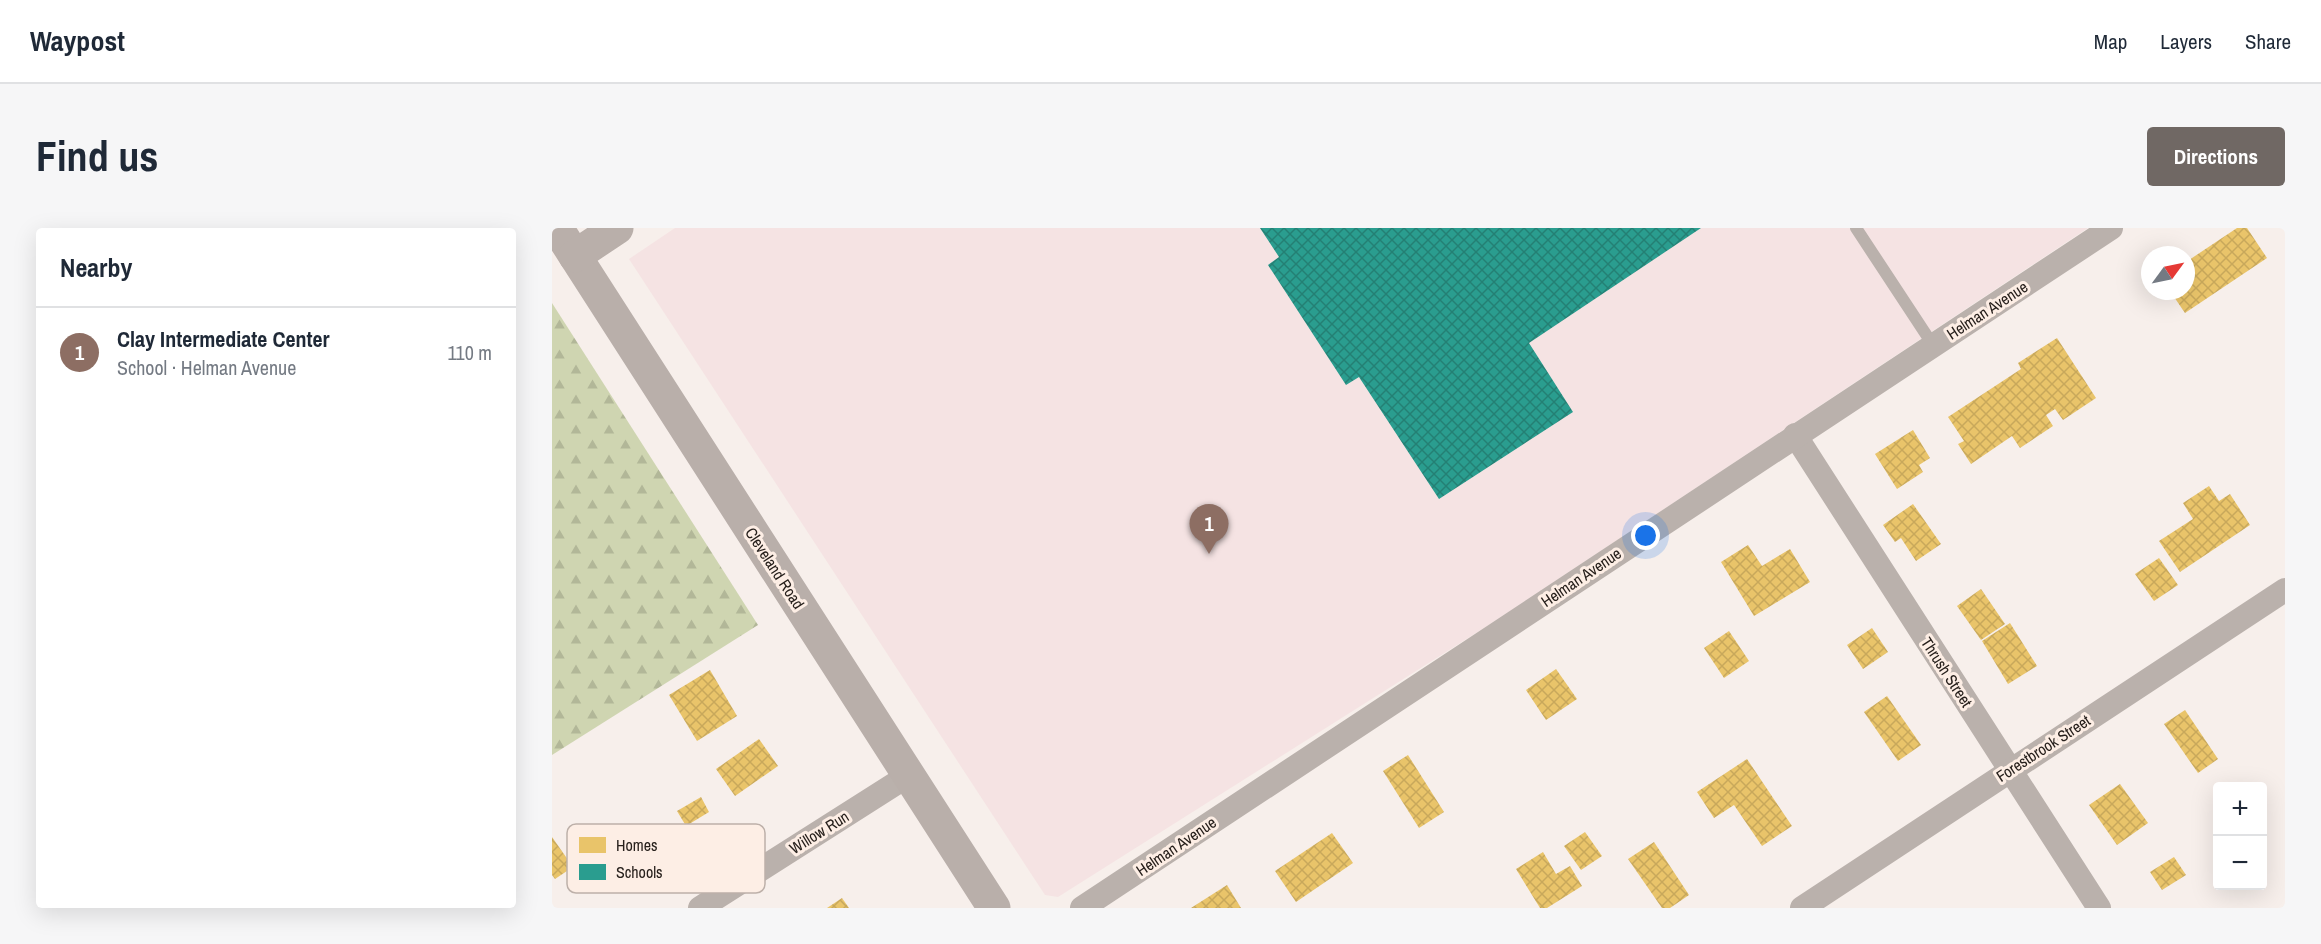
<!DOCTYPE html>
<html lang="en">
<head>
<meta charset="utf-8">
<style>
	:root { --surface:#fff; --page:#f6f6f7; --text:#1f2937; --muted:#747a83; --line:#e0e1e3; --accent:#706864 }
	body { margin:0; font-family:"Archivo Narrow",sans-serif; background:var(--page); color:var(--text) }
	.controls { position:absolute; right:18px; bottom:18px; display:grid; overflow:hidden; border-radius:6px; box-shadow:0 6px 24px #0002 }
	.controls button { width:54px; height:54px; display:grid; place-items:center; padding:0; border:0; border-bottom:2px solid var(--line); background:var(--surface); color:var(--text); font:30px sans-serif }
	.compass { position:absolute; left:1589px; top:18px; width:54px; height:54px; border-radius:50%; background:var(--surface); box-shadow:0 6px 24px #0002; rotate:57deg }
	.you { position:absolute; left:1094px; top:308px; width:21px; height:21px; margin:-15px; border:4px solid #fff; border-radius:50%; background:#1a73e8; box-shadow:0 0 0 9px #1a73e833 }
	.badge { display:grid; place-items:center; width:39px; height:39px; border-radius:50%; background:var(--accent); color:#fff; font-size:20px; font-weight:700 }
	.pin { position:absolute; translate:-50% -50px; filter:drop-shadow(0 2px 3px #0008) }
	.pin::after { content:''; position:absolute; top:32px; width:21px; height:18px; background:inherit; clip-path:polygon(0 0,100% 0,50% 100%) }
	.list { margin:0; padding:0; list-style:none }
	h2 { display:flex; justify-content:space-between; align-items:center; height:78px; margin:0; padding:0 24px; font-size:26px }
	h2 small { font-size:20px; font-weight:400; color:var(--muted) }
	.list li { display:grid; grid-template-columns:39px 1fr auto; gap:18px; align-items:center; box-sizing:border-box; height:90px; padding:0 24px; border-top:2px solid var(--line) }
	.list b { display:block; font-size:22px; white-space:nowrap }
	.list p { margin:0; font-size:20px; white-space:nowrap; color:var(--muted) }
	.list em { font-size:20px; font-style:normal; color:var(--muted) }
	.map { position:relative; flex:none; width:1733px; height:680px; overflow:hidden; border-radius:6px }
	header { display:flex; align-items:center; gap:36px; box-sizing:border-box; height:84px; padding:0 30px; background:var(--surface); border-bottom:2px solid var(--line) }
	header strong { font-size:28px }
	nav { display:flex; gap:33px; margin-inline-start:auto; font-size:21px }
	.intro { display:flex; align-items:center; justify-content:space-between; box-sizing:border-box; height:144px; padding:0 36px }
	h1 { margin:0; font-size:42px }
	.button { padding:15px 27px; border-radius:6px; background:var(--accent); color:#fff; font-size:21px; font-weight:700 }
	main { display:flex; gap:36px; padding:0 36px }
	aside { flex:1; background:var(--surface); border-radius:6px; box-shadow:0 6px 24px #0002 }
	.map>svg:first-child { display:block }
</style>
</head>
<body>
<header>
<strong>Waypost</strong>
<nav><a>Map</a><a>Layers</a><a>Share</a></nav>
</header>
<div class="intro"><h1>Find us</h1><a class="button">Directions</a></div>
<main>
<aside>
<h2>Nearby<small></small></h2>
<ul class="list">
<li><span class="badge" style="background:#8d6e63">1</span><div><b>Clay Intermediate Center</b><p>School · Helman Avenue</p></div><em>110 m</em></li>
</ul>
</aside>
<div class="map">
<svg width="1733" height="680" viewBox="0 0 1733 680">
	<defs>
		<pattern id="forest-firs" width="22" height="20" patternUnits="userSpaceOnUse" patternTransform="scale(1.5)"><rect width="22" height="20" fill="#cfd5b1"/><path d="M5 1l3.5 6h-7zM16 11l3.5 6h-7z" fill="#b2b798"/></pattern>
		<pattern id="homes-cross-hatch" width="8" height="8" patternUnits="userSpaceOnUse" patternTransform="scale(1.5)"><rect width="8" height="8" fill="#e9c46a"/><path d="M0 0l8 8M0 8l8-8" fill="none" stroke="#c8a85b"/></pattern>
		<pattern id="schools-cross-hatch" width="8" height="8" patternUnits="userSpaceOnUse" patternTransform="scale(1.5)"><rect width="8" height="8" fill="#2a9d8f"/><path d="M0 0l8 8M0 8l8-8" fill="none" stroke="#248074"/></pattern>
	</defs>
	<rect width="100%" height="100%" fill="#f7efeb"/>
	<path fill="#f5e3e3" d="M123,0H1536L951,388L506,669L493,667L77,31Z"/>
	<path fill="url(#forest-firs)" d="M0,75L206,397L0,527Z"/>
	<g fill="url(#homes-cross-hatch)">
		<path d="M1685,0H1695L1715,30L1633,85L1618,63H1634V34Z"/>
		<path d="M1505,110L1544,170L1511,192L1503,181L1494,187L1501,198L1468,220L1460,208L1419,236L1406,216L1412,213L1396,189L1469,141L1466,135Z"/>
		<path d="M1361,202L1378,230L1367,237L1371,244L1345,261L1323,226Z"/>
		<path d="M1657,258L1667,273L1678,266L1698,297L1628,344L1607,313L1641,291L1631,275Z"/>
		<path d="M1361,276L1389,316L1364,333L1349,310L1343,314L1331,297Z"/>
		<path d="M1196,317L1210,338L1238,321L1258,354L1202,388L1169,334Z"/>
		<path d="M1607,330L1626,357L1602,373L1583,346Z"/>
		<path d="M1429,361L1453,396L1429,412L1405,378Z"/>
		<path d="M1458,395L1485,438L1456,456L1430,413Z"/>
		<path d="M1320,400L1336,424L1311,441L1295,417Z"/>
		<path d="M1177,403L1197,433L1172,450L1152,420Z"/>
		<path d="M1004,441L1025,471L994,492L974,462Z"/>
		<path d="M158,442L185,488L145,513L117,467Z"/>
		<path d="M1335,468L1369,517L1346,533L1312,484Z"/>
		<path d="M1633,482L1666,531L1646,545L1612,496Z"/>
		<path d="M207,511L226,538L183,568L164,541Z"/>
		<path d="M856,527L892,584L867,600L831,543Z"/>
		<path d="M1195,531L1240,598L1210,618L1182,577L1162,590L1145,564Z"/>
		<path d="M1568,556L1596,595L1565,617L1537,577Z"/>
		<path d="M149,569L157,584L134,598L125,583Z"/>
		<path d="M1033,604L1050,628L1029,642L1012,618Z"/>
		<path d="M780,605L801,635L744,674L723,643Z"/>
		<path d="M0,609L21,639L3,651L0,647Z"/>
		<path d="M1102,614L1137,667L1118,680H1110L1076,631Z"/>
		<path d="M991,624L1004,646L1018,638L1030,658L995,680H988L964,641Z"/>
		<path d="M1622,629L1634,647L1610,662L1598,644Z"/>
		<path d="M675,657L689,680H639Z"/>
		<path d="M290,670L297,680H275Z"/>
	</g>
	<path fill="url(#schools-cross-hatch)" d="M708,0H1149L977,115L1021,184L887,271L807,149L794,157L716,37L727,29Z"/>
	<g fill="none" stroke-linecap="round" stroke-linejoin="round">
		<path stroke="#bab1ac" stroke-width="12" d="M1304,0L1381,117"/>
		<g stroke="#bab1ac" stroke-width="24">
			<path d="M1243,207L1547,680"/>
			<path d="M148,680L357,547"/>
			<path d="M530,680L1559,0"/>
			<path d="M1250,680L1733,362"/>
		</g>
		<g stroke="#b9afaa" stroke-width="33">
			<path d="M5,0L442,680"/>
			<path d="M23,28L65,0"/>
		</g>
	</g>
	<g text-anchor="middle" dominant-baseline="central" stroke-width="6" stroke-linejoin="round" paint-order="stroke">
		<g font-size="16" fill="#27201c" stroke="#fdeee5">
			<text transform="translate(1435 82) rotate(-33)">Helman Avenue</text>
			<text transform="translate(223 340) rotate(57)">Cleveland Road</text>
			<text transform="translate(1029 349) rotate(-34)">Helman Avenue</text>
			<text transform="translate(1395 444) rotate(57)">Thrush Street</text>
			<text transform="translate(1491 520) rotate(-33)">Forestbrook Street</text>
			<text transform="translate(267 604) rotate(-32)">Willow Run</text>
			<text transform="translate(624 618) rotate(-34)">Helman Avenue</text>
		</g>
	</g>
	<rect x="15" y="596" width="198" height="69" rx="9" fill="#fdeee5" stroke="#bdb0a9" stroke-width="1.5"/>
	<rect x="27" y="609" width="27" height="16" fill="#e9c46a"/>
	<rect x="27" y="636" width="27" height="16" fill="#2a9d8f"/>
	<g font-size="16" fill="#27201c">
		<text x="64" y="623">Homes</text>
		<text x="64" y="650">Schools</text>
	</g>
</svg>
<div class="controls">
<button>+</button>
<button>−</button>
</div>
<svg class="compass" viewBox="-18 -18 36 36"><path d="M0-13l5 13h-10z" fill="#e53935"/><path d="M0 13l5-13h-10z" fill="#747a83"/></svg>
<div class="you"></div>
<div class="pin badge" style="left:657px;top:326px;background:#8d6e63">1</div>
</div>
</main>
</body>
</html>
